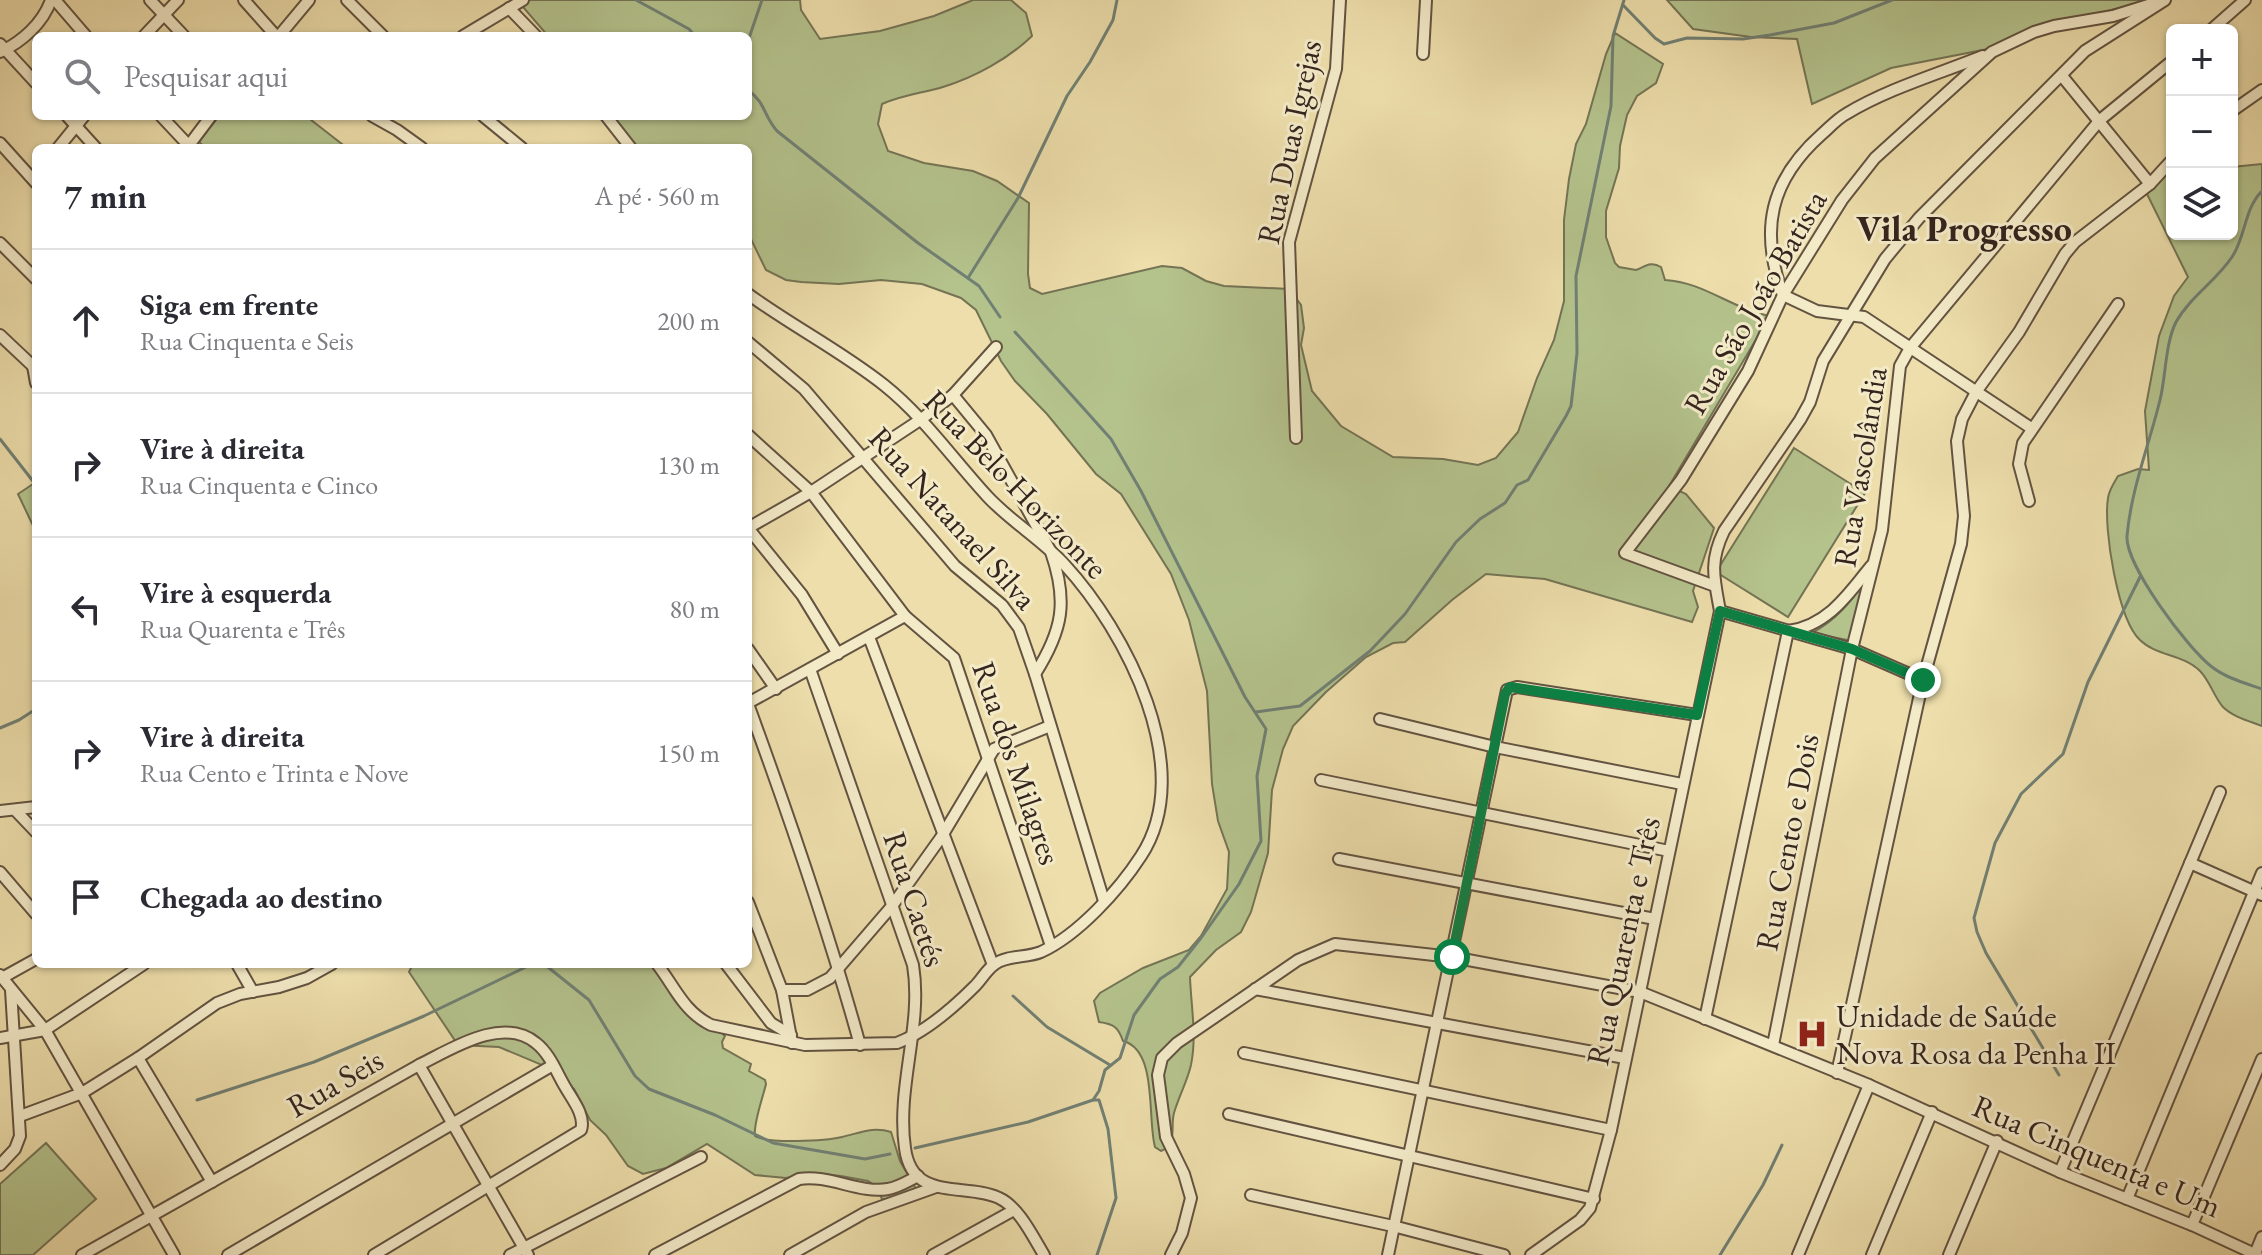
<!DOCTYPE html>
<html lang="pt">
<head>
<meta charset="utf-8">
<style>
	:root { --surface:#fff; --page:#f7f7f7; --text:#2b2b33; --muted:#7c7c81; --line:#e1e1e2 }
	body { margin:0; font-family:"EB Garamond",serif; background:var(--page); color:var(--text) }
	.controls { position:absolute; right:24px; top:24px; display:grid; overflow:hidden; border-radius:12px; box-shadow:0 2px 6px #0004 }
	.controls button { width:72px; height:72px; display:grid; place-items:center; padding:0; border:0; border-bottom:2px solid var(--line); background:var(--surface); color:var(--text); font:40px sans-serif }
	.stop { position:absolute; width:24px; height:24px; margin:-18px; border:6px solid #0b8043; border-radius:50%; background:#fff }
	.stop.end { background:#0b8043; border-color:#fff; box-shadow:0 2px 8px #0008 }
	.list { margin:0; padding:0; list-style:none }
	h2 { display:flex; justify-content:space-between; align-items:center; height:104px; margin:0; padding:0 32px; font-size:34px }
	h2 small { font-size:26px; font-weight:400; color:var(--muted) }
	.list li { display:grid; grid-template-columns:52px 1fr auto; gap:24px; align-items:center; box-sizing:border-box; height:144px; padding:0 32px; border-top:2px solid var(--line) }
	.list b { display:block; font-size:30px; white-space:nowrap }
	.list p { margin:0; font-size:26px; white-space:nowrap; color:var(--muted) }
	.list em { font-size:26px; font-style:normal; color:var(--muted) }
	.icon { flex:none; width:44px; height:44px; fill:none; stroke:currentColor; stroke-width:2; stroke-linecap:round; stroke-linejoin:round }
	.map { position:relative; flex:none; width:2262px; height:1255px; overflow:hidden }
	.search { position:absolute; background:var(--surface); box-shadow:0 2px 6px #0004; left:32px; top:32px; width:720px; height:88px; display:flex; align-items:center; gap:20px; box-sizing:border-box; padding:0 28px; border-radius:12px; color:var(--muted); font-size:30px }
	.panel { position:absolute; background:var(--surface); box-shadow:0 2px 6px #0004; left:32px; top:144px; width:720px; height:824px; border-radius:12px }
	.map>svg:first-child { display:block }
</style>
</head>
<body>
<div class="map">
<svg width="2262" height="1255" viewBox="0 0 2262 1255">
	<rect width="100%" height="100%" fill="#eddeab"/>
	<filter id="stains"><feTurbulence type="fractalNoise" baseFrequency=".0025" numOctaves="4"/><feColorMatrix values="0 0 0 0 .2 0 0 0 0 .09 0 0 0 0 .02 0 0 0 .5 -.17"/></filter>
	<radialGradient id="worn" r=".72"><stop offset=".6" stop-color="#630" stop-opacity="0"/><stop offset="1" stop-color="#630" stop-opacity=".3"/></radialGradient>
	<g fill="#b4c28c" stroke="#747455" stroke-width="2">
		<path d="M517,0H800L801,10L820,39L880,31L934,16L973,0H1011L1026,13L1032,36C1008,59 975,77 943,87C923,93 902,95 882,104L878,124L888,151L924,163L973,171L997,181L1029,203L1028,274L1030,288L1042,294L1162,266L1182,268L1206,281L1224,286L1289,289L1301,305L1304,328L1301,345L1312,391L1341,426L1393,457L1443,459L1478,465L1496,458L1518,432L1537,378L1554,340L1564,301V220L1569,179L1576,144L1586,124L1606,54L1615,33L1663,64L1656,83L1637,96L1627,115L1620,146L1619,168L1606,211V237L1615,263L1619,267L1636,270C1646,266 1651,261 1661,267L1665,280C1704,282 1732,309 1770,316L1669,486L1686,494L1714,528L1693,591L1698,607L1692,622L1545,579L1486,574L1452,600L1405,642L1393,643L1366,657L1326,692L1293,726L1283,749L1272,790L1268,853L1251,912L1241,932L1216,950L1190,977C1191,1006 1197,1036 1191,1065C1187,1082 1179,1096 1174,1113C1170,1127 1178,1145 1161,1151L1155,1147C1147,1118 1158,1050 1123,1041C1118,1027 1114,1024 1099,1022L1094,1001L1100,993L1143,968L1189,950L1201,936L1227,889L1229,852L1218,821L1212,784L1207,691L1189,620L1171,574L1121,494L1096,474L1047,414L1015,381L1001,361L976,310L961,298L922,284L881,280L839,284L801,282L786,280L766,270L748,233V148H635L611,116H748V36H548Z"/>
		<path d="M1667,0H2151L2040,28L1998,47L1891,68L1812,104L1797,39L1751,37L1693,29Z"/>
		<path d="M219,116H306L347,148H206L199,142Z"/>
		<path d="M2262,164V726C2249,721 2233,717 2223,707C2214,697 2210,681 2200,671C2183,654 2156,656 2140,640C2118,620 2103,528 2108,498C2109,490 2114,483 2118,476L2138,469L2149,470L2145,411L2159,336L2174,296L2188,277L2146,192L2172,166V234H2232V167Z"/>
		<path d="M1794,448L1865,493L1788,617L1716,572Z"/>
		<path d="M36,482V532L18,494Z"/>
		<path d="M1865,581L1852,641L1812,633C1836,620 1850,603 1865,581Z"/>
		<path d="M413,964H653C662,977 670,997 681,1008C694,1019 715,1024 725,1036L722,1042L723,1048L751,1064L749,1071L765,1080L766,1084C763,1097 753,1124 755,1136C767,1144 826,1141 842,1137C860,1133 873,1126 891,1132L900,1161L915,1187L913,1193L892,1200L882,1199L876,1186L868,1181L841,1176L814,1173L786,1178L755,1175L707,1144L666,1168L643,1174L628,1166L606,1135L590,1120L574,1089L547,1067L499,1047L458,1045L409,972Z"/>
		<path d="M46,1143L96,1199L33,1255H0V1184Z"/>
	</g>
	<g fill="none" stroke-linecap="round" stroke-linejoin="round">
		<g stroke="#718074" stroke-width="3">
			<path d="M636,0L689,29L695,36"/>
			<path d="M1623,5L1655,38L1664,44L1687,38L1743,39L1770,35L1834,23L1892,0"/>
			<path d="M748,41L762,0"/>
			<path d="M748,90C766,103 763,115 777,131L918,243L979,286L1000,317"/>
			<path d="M2262,191C2244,209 2246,236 2232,257C2216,281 2190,297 2176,322C2165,344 2166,376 2160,400C2149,445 2131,490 2127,536C2125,565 2188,649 2212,667C2226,678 2245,683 2262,689"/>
			<path d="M968,278L1018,198L1067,96L1090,62L1113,20L1117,0"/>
			<path d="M0,439L36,485"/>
			<path d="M1256,712L1300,706L1370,651L1405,614L1456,542L1480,519L1505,503L1517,485L1528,480L1566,416L1571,406L1577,353L1576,276L1611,106L1613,36L1624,0"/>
			<path d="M0,728L19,720L36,709"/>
			<path d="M544,964L589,1000L635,1076L649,1089L715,1115L773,1143L865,1159L890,1154"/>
			<path d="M1013,996L1047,1027L1110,1065"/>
			<path d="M2059,1075L1986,953L1977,932L1974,918L1995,843L2021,794L2063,754L2088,682L2140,577"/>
			<path d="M197,1100L314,1062L424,1016L532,964"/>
			<path d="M1093,1100H1099L1108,1129L1116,1198L1097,1255"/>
			<path d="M915,1148L1028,1122L1093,1100L1099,1091L1105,1070L1120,1058L1134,1015L1160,979L1178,967L1201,938L1239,884L1261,841L1257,776L1266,729L1245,697L1141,491L1111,439L1015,332"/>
			<path d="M1720,1255L1763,1185L1782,1145"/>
		</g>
		<defs>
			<g id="minor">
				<path d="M55,0L86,36"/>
				<path d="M150,0L184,36"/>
				<path d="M244,0L276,36"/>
				<path d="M347,0L383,36"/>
				<path d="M509,8L536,36"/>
				<path d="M2211,30L2245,0"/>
				<path d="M144,36L178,0"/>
				<path d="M279,36L309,0"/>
				<path d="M463,36L523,0"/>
				<path d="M0,44L36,83"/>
				<path d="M0,52C22,42 43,23 51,0"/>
				<path d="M1423,54L1426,0"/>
				<path d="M1983,56C1938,74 1887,89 1846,114C1837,119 1830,127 1822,134C1770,180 1759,230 1783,295L1817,311L1864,317L2031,428"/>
				<path d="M2062,76L2150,184"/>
				<path d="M2232,111L2262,90"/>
				<path d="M67,116L96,148"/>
				<path d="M161,116L191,148"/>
				<path d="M372,116L397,130L422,148"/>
				<path d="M483,116L522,148"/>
				<path d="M606,116L631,148"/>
				<path d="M0,143L36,183"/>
				<path d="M58,148L84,116"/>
				<path d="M187,148L211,116"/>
				<path d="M0,243L36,279"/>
				<path d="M0,335L36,369"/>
				<path d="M748,342L804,389L955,566L1002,605L1019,628L1035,674L1104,901"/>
				<path d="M33,366L36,383"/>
				<path d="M953,395L986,435L1051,552C1068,601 1063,630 1035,674"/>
				<path d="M748,435L811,492L905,616L954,658L1051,946"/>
				<path d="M1296,438L1289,242L1336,69L1340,0"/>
				<path d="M2029,501L2019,464L2023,443L2118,304"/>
				<path d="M748,528L811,492L920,420L953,395L996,347"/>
				<path d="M748,528L802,595L838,654"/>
				<path d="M1715,586L1625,553L1681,480L1748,371L1783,295L1842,200L1875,158L1992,52L2034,32L2054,26L2113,16L2158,2"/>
				<path d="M1720,611L1852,649L1923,680"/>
				<path d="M869,637L993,965"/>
				<path d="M748,649L776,689"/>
				<path d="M810,669L913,965C923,1025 896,1087 905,1148C912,1203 966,1182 999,1198C1019,1207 1033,1237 1044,1255"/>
				<path d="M748,703L905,616"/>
				<path d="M748,704C789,816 828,929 860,1045"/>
				<path d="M1380,719L1495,747L1682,784"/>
				<path d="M1321,780L1669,851"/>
				<path d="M0,811L36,807"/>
				<path d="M16,811L36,832"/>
				<path d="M1339,859L1655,919"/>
				<path d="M2190,863L2262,895"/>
				<path d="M0,872L36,914"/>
				<path d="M748,902L782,990L792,1043"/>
				<path d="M237,964L253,992"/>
				<path d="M657,964C675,987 683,1011 711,1025L805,1045L897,1043C926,1032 953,1008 975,986C982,979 987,969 995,964C1007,955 1027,958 1041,952C1078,935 1119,890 1141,856C1198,769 1126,631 1064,564C1041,539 1010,521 987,496C953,459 923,416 884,385C841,351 792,326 748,294"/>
				<path d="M726,964L771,1023L791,1035"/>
				<path d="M0,975L45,1030L174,1255"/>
				<path d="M2,978L36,959"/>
				<path d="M1255,989L1625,1058"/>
				<path d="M782,990H807L830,978L892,906L942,836L994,749L1050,726"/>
				<path d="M1705,1019L1788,631C1827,626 1848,595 1871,566"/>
				<path d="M0,1038L45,1030L144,964"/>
				<path d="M1773,1045L1852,649L1882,530L1900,366L1910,348L2100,120L2172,61"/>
				<path d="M1244,1053L1611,1130"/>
				<path d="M138,1058L212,1182"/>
				<path d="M419,1065L528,1255"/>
				<path d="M1837,1073L1923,680L1961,544L1964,516L1957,441L1962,419L1976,392L2019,332L2065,254L2075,242L2150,184L2172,160"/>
				<path d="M1229,1114L1594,1199"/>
				<path d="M20,1116L82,1093L138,1058L217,1003L240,994L279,987L307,978L332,964"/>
				<path d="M0,1165L15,1149L20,1136L11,990"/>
				<path d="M2060,1172L2220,792"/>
				<path d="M1251,1195L1393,1226L1504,1255"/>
				<path d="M2127,1199L2262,873"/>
				<path d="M2192,1225L2262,1059"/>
				<path d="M2255,1254L2262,1237"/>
				<path d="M82,1255L419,1065C450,1050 502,1015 536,1043C549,1053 556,1071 564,1085C571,1098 586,1115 581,1130L374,1255"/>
				<path d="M228,1255L553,1065"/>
				<path d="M510,1255L701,1157"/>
				<path d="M655,1255L799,1179C829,1174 859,1194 888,1189C899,1187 908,1181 918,1176"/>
				<path d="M790,1255L866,1212L936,1187"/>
				<path d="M933,1255L1014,1210"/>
				<path d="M1171,1255L1182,1233L1191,1198L1184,1174L1166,1137L1158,1075L1162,1058L1177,1043L1298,960L1335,944L1452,957L1640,992L1869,1085L2060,1172L2192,1225L2257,1255"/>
				<path d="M1388,1255L1507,690L1517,687L1697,715"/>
				<path d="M1531,1255L1580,1220L1590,1208L1611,1130L1720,611C1714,578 1709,562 1724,531L1800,420L1810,402L1823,361L1885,259L1919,218L2085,51L2165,0"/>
				<path d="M1798,1255L1869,1085"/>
				<path d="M1872,1255L1932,1112"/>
				<path d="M1949,1255L1997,1141"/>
			</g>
		</defs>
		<use href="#minor" stroke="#635341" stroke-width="14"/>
		<use href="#minor" stroke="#f3eac8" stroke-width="10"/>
	</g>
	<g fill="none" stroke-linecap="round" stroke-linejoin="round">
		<path stroke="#0b8043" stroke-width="10" d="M1452,957L1505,694L1510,687L1697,715L1720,611L1852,649L1923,680"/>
	</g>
	<defs>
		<symbol id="hospital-bare" viewBox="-9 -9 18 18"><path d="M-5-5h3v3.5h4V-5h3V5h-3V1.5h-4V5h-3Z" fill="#8f2418" stroke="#f3eac8" stroke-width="2.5" paint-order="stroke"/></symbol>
	</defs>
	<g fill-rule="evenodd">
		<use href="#hospital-bare" x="1790" y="1012" width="44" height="44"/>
	</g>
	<g text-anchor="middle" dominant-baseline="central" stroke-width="6" stroke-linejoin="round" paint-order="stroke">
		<g font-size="32" fill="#35251e" stroke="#f3eac8">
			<text transform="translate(1289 142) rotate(-78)">Rua Duas Igrejas</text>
			<text transform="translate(1755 302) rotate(-60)">Rua São João Batista</text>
			<text transform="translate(1860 467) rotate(-81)">Rua Vascolândia</text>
			<text transform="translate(1016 484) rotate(46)">Rua Belo Horizonte</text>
			<text transform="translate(953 518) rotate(48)">Rua Natanael Silva</text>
			<text transform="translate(1017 763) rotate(71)">Rua dos Milagres</text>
			<text transform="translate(1787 842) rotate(-79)">Rua Cento e Dois</text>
			<text transform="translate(915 899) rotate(72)">Rua Caetés</text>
			<text transform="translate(1623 941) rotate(-78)">Rua Quarenta e Três</text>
			<text transform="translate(335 1083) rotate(-30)">Rua Seis</text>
			<text transform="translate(2097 1156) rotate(23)">Rua Cinquenta e Um</text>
		</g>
		<g font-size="32" fill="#35251e" stroke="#f3eac8" text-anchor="start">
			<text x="1836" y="1016">Unidade de Saúde<tspan x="1836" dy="37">Nova Rosa da Penha II</tspan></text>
		</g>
		<g font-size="36" font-weight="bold" fill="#35251e" stroke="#f3eac8">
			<text x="1964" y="228">Vila Progresso</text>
		</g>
	</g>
	<rect width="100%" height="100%" filter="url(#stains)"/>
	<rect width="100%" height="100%" fill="url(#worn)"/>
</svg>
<div class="controls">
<button>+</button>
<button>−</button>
<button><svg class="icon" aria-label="layers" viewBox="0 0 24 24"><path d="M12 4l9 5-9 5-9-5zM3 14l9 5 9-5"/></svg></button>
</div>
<div class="stop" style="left:1452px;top:957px"></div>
<div class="stop end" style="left:1923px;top:680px"></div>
<div class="search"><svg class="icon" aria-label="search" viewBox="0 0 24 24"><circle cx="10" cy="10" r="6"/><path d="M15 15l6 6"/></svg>Pesquisar aqui</div>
<section class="panel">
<h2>7 min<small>A pé · 560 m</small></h2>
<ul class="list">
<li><svg class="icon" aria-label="ahead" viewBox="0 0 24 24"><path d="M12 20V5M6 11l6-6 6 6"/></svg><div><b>Siga em frente</b><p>Rua Cinquenta e Seis</p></div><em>200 m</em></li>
<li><svg class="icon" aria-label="right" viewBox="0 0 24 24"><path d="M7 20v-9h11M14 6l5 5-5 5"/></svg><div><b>Vire à direita</b><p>Rua Cinquenta e Cinco</p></div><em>130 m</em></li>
<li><svg class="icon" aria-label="left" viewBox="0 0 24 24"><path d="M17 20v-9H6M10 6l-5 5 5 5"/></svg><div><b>Vire à esquerda</b><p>Rua Quarenta e Três</p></div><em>80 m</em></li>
<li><svg class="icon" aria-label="right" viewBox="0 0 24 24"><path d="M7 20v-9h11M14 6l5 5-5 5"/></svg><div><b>Vire à direita</b><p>Rua Cento e Trinta e Nove</p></div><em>150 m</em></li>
<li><svg class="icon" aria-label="arrive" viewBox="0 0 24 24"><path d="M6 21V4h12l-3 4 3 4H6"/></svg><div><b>Chegada ao destino</b></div></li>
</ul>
</section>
</div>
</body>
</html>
